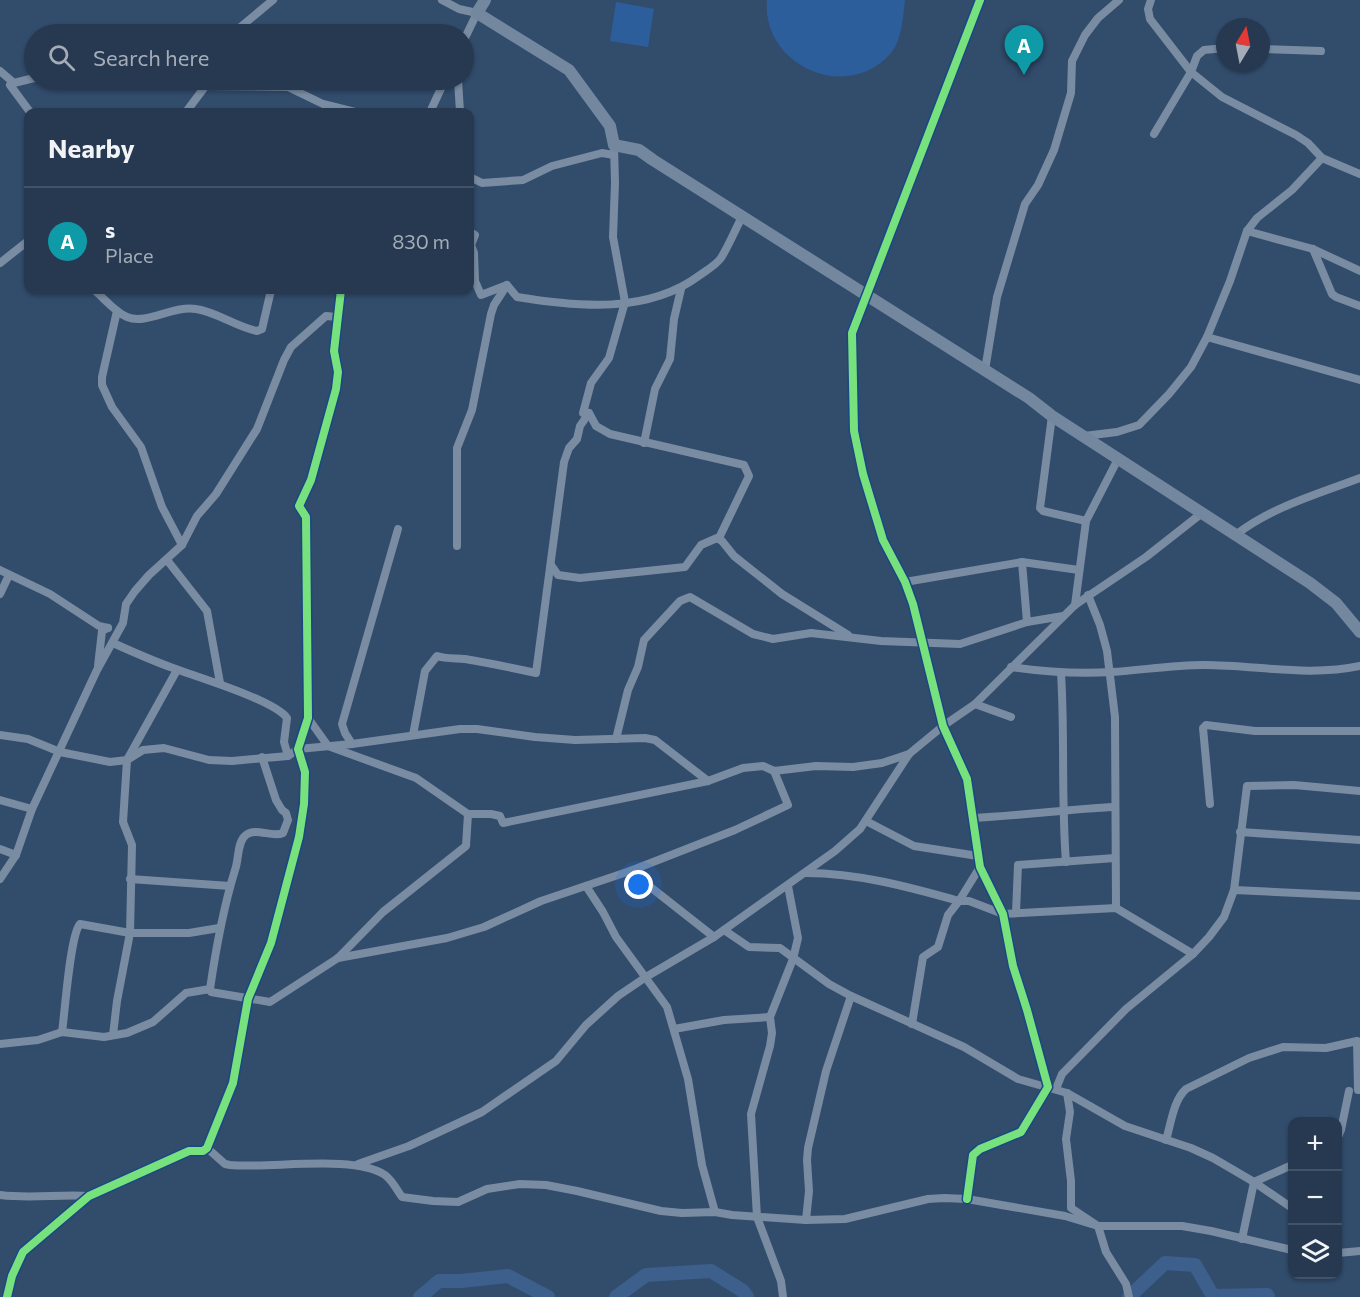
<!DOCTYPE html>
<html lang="en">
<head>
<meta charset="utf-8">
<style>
	:root { --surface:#263951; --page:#32445b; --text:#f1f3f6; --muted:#a4acb7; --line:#425368; --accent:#b7c0cc }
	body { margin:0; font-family:Commissioner,sans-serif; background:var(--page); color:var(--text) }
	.controls { position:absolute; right:18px; bottom:18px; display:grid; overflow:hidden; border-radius:12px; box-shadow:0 2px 4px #0004 }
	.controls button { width:54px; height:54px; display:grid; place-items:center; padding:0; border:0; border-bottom:2px solid var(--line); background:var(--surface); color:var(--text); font:30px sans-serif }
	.compass { position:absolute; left:1216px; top:18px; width:54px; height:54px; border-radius:50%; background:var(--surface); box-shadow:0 2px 4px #0004; rotate:10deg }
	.you { position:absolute; left:639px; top:885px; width:21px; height:21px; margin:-15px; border:4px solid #fff; border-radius:50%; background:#1a73e8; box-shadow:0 0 0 9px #1a73e833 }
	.badge { display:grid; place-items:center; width:39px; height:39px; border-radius:50%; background:var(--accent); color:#fff; font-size:20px; font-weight:700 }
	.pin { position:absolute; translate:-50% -50px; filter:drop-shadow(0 2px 3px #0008) }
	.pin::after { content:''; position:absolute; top:32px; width:21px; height:18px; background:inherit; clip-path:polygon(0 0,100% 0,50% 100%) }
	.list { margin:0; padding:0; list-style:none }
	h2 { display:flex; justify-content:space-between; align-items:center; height:78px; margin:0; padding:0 24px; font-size:26px }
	h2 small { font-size:20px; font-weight:400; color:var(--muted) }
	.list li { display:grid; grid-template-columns:39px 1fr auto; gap:18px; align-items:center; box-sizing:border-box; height:108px; padding:0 24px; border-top:2px solid var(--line) }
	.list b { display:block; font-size:22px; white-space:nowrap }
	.list p { margin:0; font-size:20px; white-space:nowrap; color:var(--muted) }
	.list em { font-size:20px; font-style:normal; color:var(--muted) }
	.icon { flex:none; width:33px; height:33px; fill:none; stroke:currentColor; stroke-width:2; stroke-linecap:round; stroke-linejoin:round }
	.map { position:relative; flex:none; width:1360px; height:1297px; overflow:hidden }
	.search { position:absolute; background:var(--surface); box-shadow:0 2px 4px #0004; left:24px; top:24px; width:450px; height:66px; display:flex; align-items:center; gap:15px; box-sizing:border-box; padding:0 21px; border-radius:33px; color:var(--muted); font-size:22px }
	.panel { position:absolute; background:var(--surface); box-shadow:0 2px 4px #0004; left:24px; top:108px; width:450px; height:186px; border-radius:12px }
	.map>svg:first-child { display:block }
</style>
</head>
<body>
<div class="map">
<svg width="1360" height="1297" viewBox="0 0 1360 1297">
	<rect width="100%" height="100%" fill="#324c6c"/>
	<g fill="#2d5e9c">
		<path d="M767,0H905C903,16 902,40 891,53C847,104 761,65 767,0Z"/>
		<path d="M616,2L654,9L648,47L610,41Z"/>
	</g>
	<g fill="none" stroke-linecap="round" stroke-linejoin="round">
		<g stroke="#3d5f8b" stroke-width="14">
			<path d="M420,1297L439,1281H461L508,1276L548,1297"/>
			<path d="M616,1297L646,1275L711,1271L743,1291L747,1297"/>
			<path d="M1129,1297L1165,1263L1195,1265L1213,1296L1267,1295L1268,1297"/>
		</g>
		<g stroke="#798ca2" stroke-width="8">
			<path d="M442,0L459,9L477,13L464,40"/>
			<path d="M1151,0L1148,9L1150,19L1191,72L1222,97L1296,135L1308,143L1322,158L1360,174"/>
			<path d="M232,34L273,0"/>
			<path d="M1261,49L1321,51"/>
			<path d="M0,71L14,83L34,78"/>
			<path d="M458,80L460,112"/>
			<path d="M10,85L30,112"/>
			<path d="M206,86L288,87L323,104L355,112"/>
			<path d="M186,112L210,80"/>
			<path d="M430,112L445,80"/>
			<path d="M1154,134L1191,72L1197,56L1204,50L1225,48"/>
			<path d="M470,177L482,183L523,180L552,166L602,153L614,155"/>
			<path d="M1247,231L1313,249L1360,271"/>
			<path d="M470,232L475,235L471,245L474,253L475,281L481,295L507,285L517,297C578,307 648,314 700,275C707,270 716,265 721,258C729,245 735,230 742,217"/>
			<path d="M1313,249L1332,294L1336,297L1360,306"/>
			<path d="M0,263L28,241"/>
			<path d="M94,290C104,298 115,312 127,317C147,325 173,305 196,309C217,312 236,327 257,331L262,329L271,290"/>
			<path d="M117,311L102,377V385L112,407L141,447L162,507L182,545"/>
			<path d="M1207,337L1360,380"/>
			<path d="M985,370L997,297L1025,204L1038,185L1054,150L1071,93L1072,61L1085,35L1098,18L1119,0"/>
			<path d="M589,413L596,426L610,434L744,465L749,476L719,538"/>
			<path d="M1052,416L1040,508L1043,511L1086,521"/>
			<path d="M1084,436L1117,432L1139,425L1169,394L1191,367L1207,337L1230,281L1247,231L1257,218L1292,190L1322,158"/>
			<path d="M644,443L655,389L670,359L674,319L681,289"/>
			<path d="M1237,534C1272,507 1318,494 1360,478"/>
			<path d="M457,546V448L472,410L491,314L494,305L507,285"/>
			<path d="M167,560L207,611L220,683"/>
			<path d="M1022,562L1027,622"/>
			<path d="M551,565L558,575L580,578L685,567L701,545L717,538L722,541L734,556L782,594L848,635"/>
			<path d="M0,570L50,594L99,626L108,628"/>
			<path d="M905,582L1022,562L1079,570"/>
			<path d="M0,594L9,575"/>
			<path d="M1088,595L1100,625L1107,651L1115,717L1116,908"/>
			<path d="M1075,605L1086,521L1118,459"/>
			<path d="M113,643C133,652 153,661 173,668C197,677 274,700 287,718L284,742L288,756"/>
			<path d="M98,666L102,631L108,628"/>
			<path d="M1011,667C1045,672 1078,674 1112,672C1143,670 1173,665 1204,665C1256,665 1308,677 1360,666"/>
			<path d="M1061,673C1065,736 1061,799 1066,862"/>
			<path d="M975,704L1011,717"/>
			<path d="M308,718L328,746L416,778L468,814H491L500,816L503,823L708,781L743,768L763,766L774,771L816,766L853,767L882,763L909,754"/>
			<path d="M0,735L28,739L60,752L110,762L127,760L177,670"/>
			<path d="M413,735L425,671L437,656C445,659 457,658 465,659C489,663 513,668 536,673L564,462L569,448L577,439L580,426L589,413H583L591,383L609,358L625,302L613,237L615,183L614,145"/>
			<path d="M616,739L628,690L638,667L644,640L680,601L690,597L753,634L773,639L811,633L881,641L960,644L1027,622L1063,616"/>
			<path d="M352,744L345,733L342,724L398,529"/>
			<path d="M0,800L32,809"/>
			<path d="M1210,804L1203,728L1206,725L1255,731H1360"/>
			<path d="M972,818C1020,816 1067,809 1115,807"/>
			<path d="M866,821L914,846L978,856"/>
			<path d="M1240,832L1360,840"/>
			<path d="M0,849L16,855"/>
			<path d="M630,871L714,937"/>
			<path d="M806,873C858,873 909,887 959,901H969L1003,914L1116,908L1193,954"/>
			<path d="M0,879L16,855L32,809L97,670L123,623L126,604L135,591L149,575L182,545L197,516L216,494L257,429L284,360L291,347L326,316L337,317"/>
			<path d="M130,879L230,886"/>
			<path d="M586,886L603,912L616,937L667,1007L688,1079L702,1165L715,1212"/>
			<path d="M1234,890L1247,786L1294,785L1360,791"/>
			<path d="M1016,913L1018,865L1115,858"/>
			<path d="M724,930L749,947L780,948L829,984L851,996L964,1047L1018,1079L1067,1093L1125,1126L1191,1148L1213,1158L1254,1182L1292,1208"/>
			<path d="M338,958L447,938L484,927L541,901L630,871L735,830L788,805L774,771"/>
			<path d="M210,989C216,948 223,909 235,870C239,860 237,841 246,835C256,827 272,838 283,833L288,820L286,813L282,810L276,800L262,757"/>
			<path d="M912,1024L923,957L938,947L948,915L959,901L980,867"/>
			<path d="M674,1029L724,1020L770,1017"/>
			<path d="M62,1032C65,1012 70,935 80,924L130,933H189L219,928"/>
			<path d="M113,1035L117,1001L130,933L132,845L123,822L127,760L143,750L164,748L209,760L232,761L288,756L298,749L352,744L460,729H477L535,737L575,740L645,738L655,740L708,781"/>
			<path d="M0,1044L38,1040L62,1032L104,1037L127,1033L153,1022L186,993L210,989L211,992L270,1002L338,958L383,912L466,846L468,814"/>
			<path d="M1056,1089L1062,1074L1126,1009L1193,954L1209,937L1224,917L1234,890L1360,896"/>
			<path d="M1067,1093L1070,1112L1066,1139L1071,1181V1208L1098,1226L1106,1252L1126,1284L1129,1297"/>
			<path d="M1338,1137L1341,1130L1349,1091"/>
			<path d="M1166,1140C1171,1124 1173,1101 1186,1089L1249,1058L1283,1047L1326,1048L1357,1041L1358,1090H1360"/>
			<path d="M207,1148L225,1164L230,1165C270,1169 354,1154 385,1175C392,1180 397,1190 402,1197L433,1201L458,1202L487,1189L520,1184L546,1185L577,1191L661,1211L682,1213L715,1212L732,1215L806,1220L845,1219L928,1199L944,1198L967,1199L1065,1216L1098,1226H1182L1211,1231L1292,1250"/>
			<path d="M358,1164L409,1146L482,1112L556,1061L586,1025L618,996L646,977L714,937L835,851L860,829L909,754L943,726L975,704L1075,605L1146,557L1202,513"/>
			<path d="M0,1195C30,1199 60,1194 89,1196"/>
			<path d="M967,1199L973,1155L980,1149L1021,1132L1048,1087L1027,1010L1013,966L1003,914L980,867L967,779L943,726L913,604L905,582L883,540L863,474L854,431L852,333L980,0"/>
			<path d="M806,1220L809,1191L807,1160L808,1148L826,1071L851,996"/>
			<path d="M1242,1239L1254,1182L1292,1165"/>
			<path d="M1338,1253L1360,1251"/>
			<path d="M7,1297L12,1276L23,1252L89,1196L189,1151H203L207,1148L233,1083L248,999L271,943L299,837L304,804L305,772L298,749L308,718L306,517L299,506L311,480L336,389L338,372L334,351L341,290"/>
			<path d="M783,1297L781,1281L757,1217L751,1114L770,1046L772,1033L770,1017L793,959L798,938L788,886"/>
		</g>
		<path stroke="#73879f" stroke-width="12" d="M485,0L477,13L569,70L610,126L614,145L639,150L653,160L1029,398L1052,416L1310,583L1336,603L1360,632"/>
		<defs>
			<g id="cycleway">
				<path d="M967,1199L973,1155L980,1149L1021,1132L1048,1087L1027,1010L1013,966L1003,914L980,867L967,779L943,726L913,604L905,582L883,540L863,474L854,431L852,333L980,0"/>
				<path d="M7,1297L12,1276L23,1252L89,1196L189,1151H203L207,1148L233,1083L248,999L271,943L299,837L304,804L305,772L298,749L308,718L306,517L299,506L311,480L336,389L338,372L334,351L341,290"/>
			</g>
		</defs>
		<use href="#cycleway" stroke="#194885" stroke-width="11"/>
		<use href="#cycleway" stroke="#77e17e" stroke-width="8"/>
	</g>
</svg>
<div class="controls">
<button>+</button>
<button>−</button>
<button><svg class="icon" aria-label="layers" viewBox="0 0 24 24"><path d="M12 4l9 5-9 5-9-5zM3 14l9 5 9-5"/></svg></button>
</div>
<svg class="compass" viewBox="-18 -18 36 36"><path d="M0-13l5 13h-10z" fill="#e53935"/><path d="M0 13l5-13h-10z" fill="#a4acb7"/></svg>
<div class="you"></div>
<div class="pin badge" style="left:1024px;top:75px;background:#0f9aa8">A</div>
<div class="search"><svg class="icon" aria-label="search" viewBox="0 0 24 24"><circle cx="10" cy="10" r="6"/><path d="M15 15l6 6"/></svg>Search here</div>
<section class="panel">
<h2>Nearby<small></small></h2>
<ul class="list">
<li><span class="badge" style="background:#0f9aa8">A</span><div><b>s</b><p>Place</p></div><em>830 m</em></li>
</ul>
</section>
</div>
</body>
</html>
